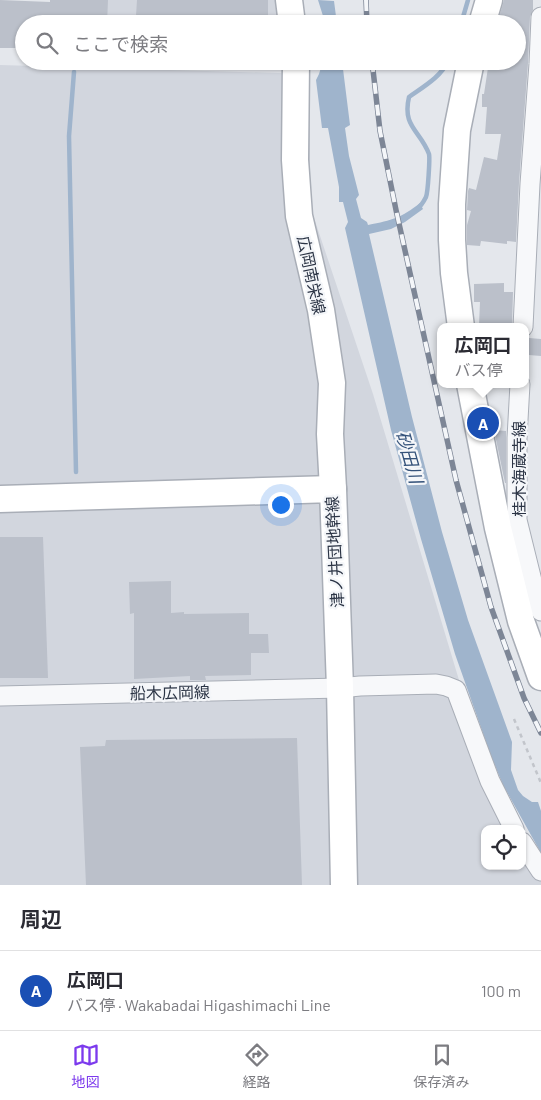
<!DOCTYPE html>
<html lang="ja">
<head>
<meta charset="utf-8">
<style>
	:root { --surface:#fff; --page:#f7f7f7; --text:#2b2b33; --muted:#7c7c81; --line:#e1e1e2; --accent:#7c3aed }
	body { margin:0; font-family:Barlow,"Noto Sans JP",sans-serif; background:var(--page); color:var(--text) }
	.controls { position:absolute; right:15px; bottom:15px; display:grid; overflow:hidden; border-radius:10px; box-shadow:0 1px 4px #0004 }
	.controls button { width:45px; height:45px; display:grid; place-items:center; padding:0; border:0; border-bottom:1px solid var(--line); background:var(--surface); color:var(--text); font:25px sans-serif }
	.you { position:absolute; left:280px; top:504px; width:18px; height:18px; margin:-12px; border:4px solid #fff; border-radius:50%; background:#1a73e8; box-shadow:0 0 0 8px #1a73e833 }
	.badge { display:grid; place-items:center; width:32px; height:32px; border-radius:50%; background:var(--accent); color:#fff; font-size:16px; font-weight:700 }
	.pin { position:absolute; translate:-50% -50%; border:2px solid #fff; box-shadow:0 1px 5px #0006 }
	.popup { position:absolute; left:437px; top:323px; width:92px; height:65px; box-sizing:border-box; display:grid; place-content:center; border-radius:10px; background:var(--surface); filter:drop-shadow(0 1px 4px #0005); font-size:16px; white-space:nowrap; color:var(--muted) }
	.popup b { font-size:19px; color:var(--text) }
	.popup::after { content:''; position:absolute; left:50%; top:100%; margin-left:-10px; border:10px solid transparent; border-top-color:var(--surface) }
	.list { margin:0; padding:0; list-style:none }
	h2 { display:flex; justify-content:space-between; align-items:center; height:65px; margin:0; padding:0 20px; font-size:21px }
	h2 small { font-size:16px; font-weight:400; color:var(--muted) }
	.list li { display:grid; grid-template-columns:32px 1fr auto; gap:15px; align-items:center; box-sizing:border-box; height:80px; padding:0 20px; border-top:1px solid var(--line) }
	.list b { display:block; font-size:19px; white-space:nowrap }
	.list p { margin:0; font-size:16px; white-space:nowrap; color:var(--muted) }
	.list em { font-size:16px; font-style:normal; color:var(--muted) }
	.icon { flex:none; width:28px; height:28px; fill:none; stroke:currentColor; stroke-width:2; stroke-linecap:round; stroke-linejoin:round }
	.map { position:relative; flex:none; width:541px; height:885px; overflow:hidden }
	.search { position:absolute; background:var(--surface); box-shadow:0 1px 4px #0004; left:15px; right:15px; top:15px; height:55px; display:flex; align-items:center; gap:12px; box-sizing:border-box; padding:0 18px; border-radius:28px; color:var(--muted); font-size:19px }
	.sheet { height:145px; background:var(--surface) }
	nav { display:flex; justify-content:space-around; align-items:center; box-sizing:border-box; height:70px; border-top:1px solid var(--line); background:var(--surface); font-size:14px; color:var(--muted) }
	nav a { display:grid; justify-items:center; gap:2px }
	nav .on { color:var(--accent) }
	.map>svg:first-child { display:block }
</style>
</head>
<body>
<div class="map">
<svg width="541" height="885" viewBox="0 0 541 885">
	<rect width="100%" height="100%" fill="#e4e7ec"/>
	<g fill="#d2d6de">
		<path d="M65,0H277L279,24H65Z"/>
		<path d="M0,65L310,74V206L373,394L462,690L511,829H485V866H522V851L541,880V885H0Z"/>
	</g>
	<g fill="#9fb4cc">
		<path d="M318,0L334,1L337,24H324L323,16Z"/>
		<path d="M75,61H209L273,64V70Z"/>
		<path d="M323,61H342L350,125L345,128L349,156L359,195L356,199L361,218L367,222L368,225C393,220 401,218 420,203L423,209L405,222L391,229L369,234L412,417L442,532L468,620L512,742L511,770L518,790L523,796L532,802H538L541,811V853L503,785L491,756L455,654L421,539L391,430L345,228L348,222L343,202H339V187L328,128H322L316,80L319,74Z"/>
	</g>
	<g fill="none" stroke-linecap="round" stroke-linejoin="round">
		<g stroke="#9fb4cc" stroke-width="4.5">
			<path d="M461,24L468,0"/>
			<path d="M74,72L69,136L76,472"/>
			<path d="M417,209C421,206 424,201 426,197C428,192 430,158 429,154C420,130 402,127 409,97C423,87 441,77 448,61"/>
		</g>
	</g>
	<g fill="#bbc0ca">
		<path d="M0,0L50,2V0H108L107,24H24V48H0Z"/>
		<path d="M137,0H268V19H236V24L197,23V24H191L180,23V22L138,21V16H136Z"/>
		<path d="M504,0H533V10L530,17L528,63L519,183L516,242L507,241V244L481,241L480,246L467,245V225L471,211L467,210L468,191L469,188L476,190L484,157L497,160L501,134H485L487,107H482V94H484L489,61H517V24H500V14Z"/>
		<path d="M504,283V292H513L512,326L479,325L480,302H474V284Z"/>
		<path d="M529,338L541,339V356L529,355Z"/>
		<path d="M494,430L506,431V483H505Z"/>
		<path d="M0,537H43L48,678H0Z"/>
		<path d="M171,581V613L184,612V614L249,613V634H268L269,653H251V675L205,676L206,680H190V676L134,679V613L130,614L129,582Z"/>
		<path d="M297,738L302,885H86L80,747L105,746L106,740Z"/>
	</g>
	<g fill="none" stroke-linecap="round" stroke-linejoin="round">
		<defs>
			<g id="street">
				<path d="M523,327L530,184L539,64L541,17"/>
				<path d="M520,384L517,438V520L537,601L541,611"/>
				<path d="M0,696L340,688L360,686L436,684L446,686L456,690L490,781L514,829"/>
				<path d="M522,842L541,871"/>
			</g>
			<g id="secondary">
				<path d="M289,0L292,24"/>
				<path d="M482,24L489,0"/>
				<path d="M296,61L295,160L299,216L321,310L332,383L330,434L333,489"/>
				<path d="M461,327L454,273L452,240V204L457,130L471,61"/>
				<path d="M470,384L498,528L521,621L541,677"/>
				<path d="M0,499L333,489L340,688L344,885"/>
			</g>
		</defs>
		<use href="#street" stroke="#a9aeb7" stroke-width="21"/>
		<use href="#secondary" stroke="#a9aeb7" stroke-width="29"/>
		<path stroke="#c2c5cb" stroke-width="2.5" stroke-dasharray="4 4" stroke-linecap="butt" d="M514,719L541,783"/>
		<use href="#street" stroke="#f7f8fa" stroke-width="19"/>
		<use href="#secondary" stroke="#fff" stroke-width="26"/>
		<defs>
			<g id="rail">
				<path d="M366,0L367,24"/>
				<path d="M372,61L380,131L396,210L456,480L491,607L524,698L541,733"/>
			</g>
		</defs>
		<use href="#rail" stroke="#7d8696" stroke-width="5.5"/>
		<use href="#rail" stroke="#f4f6f9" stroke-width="4" stroke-dasharray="11" stroke-linecap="butt"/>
	</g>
	<g text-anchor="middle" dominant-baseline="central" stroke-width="4.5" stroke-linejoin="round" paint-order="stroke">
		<g font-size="16" fill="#2b3445" stroke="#f4f6f9">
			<text transform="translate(312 275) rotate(78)">広岡南栄線</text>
			<text transform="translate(518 469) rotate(-90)">桂木海蔵寺線</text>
			<text transform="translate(334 552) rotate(-93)">津ノ井団地幹線</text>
			<text transform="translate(170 692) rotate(-1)">船木広岡線</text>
		</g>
		<g font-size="18" font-style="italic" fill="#34527a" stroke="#f4f6f9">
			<text transform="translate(410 457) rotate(74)">砂田川</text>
		</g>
	</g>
</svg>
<div class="controls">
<button><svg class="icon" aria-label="locate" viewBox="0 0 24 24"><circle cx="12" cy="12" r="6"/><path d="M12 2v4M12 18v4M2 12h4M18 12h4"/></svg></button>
</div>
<div class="you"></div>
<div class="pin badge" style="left:483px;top:423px;background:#1a4fb4">A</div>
<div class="popup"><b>広岡口</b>バス停</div>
<div class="search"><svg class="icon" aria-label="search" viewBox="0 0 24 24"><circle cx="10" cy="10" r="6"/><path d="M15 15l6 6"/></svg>ここで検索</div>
</div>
<section class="sheet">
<h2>周辺<small></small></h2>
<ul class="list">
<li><span class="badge" style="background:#1a4fb4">A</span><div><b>広岡口</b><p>バス停 · Wakabadai Higashimachi Line</p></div><em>100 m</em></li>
</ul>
</section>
<nav>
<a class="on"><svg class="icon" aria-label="map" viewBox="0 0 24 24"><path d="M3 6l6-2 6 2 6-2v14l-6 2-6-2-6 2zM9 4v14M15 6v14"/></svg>地図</a>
<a><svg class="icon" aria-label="directions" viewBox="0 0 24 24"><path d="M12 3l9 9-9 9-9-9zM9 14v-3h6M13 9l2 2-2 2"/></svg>経路</a>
<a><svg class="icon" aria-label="saved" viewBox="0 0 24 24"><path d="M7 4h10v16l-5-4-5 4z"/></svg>保存済み</a>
</nav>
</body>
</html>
